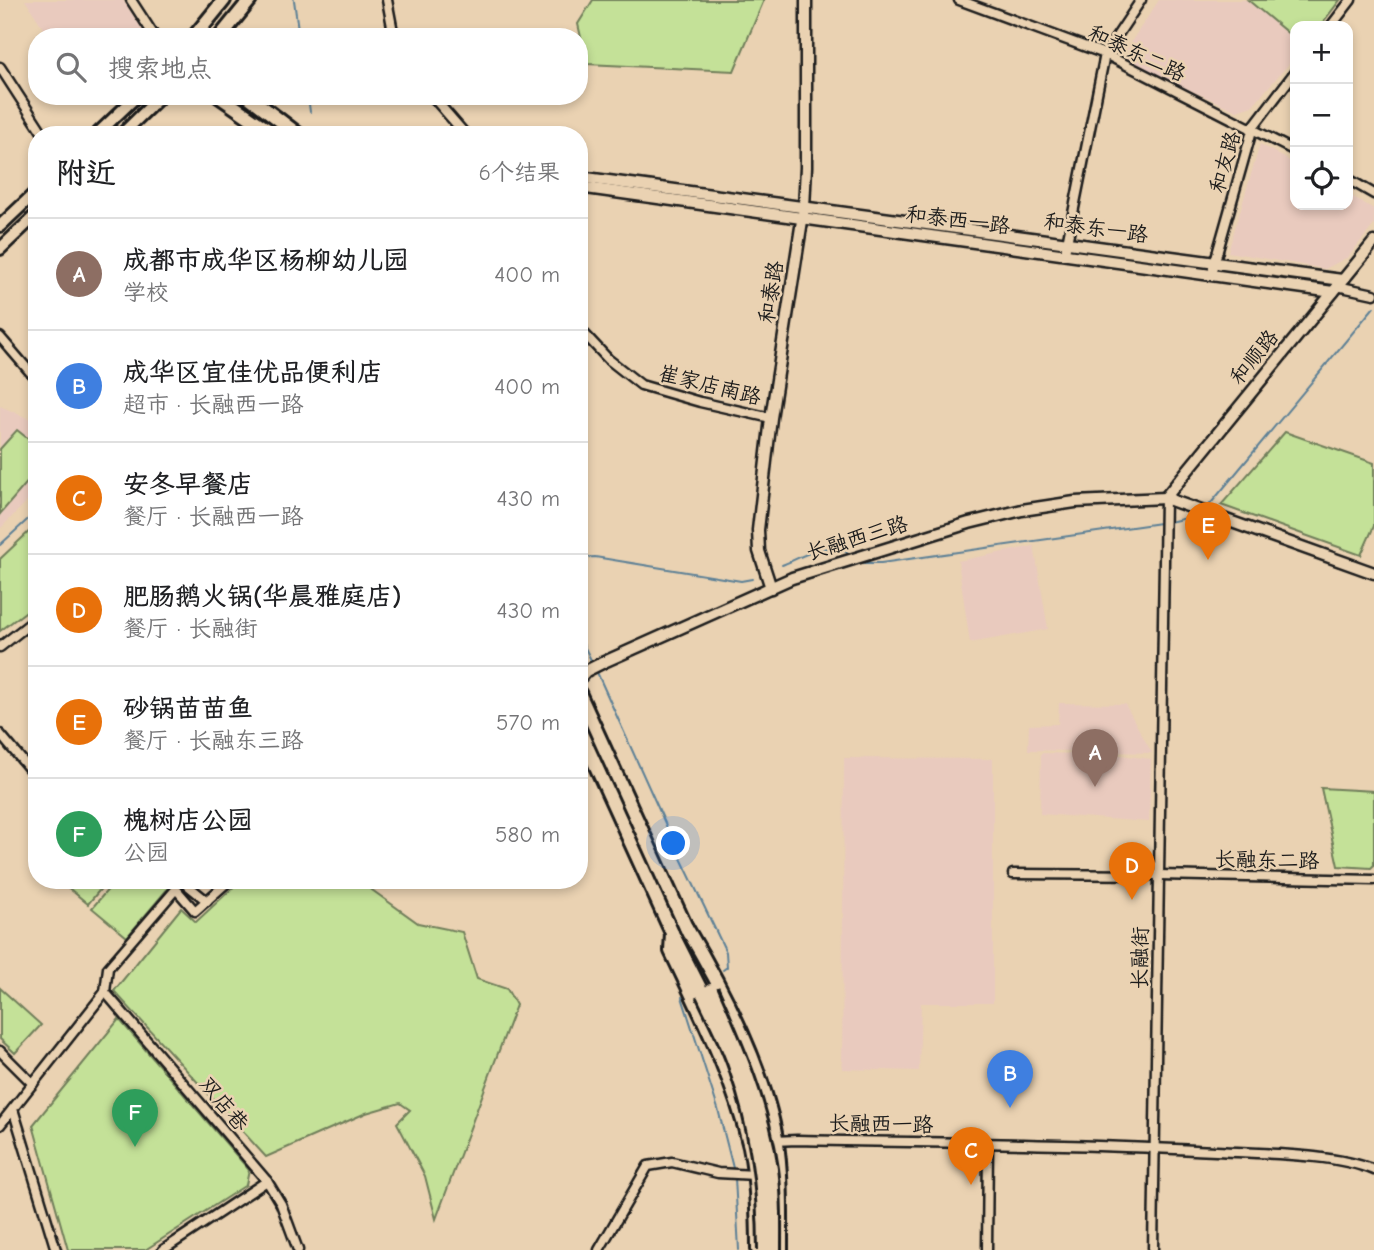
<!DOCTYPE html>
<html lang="zh">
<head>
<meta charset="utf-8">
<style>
	:root { --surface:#fff; --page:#f6f6f6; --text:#202124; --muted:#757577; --line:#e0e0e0; --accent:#d1495b }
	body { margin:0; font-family:"Comic Neue","LXGW WenKai TC",sans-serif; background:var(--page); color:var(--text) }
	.controls { position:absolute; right:21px; top:21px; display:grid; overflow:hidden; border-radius:14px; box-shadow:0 4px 10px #0003 }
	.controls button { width:63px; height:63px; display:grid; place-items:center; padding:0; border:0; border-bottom:2px solid var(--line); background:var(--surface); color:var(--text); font:35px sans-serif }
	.you { position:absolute; left:674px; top:844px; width:24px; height:24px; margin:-18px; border:5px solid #fff; border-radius:50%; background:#1a73e8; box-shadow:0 0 0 10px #1a73e833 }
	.badge { display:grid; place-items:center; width:46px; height:46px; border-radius:50%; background:var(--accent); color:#fff; font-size:23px; font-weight:700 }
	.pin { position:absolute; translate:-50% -58px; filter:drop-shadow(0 2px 4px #0008) }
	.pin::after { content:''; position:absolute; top:37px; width:24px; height:21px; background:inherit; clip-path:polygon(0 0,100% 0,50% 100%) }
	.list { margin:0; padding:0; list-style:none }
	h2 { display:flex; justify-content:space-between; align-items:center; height:91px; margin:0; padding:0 28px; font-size:30px }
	h2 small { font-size:23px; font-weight:400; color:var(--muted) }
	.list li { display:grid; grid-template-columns:46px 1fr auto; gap:21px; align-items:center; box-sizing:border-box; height:112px; padding:0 28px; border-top:2px solid var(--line) }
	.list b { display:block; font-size:26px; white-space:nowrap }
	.list p { margin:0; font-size:23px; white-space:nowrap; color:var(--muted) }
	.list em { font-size:23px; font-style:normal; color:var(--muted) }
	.icon { flex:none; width:38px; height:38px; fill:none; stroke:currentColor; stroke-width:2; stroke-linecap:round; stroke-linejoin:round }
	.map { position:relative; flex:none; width:1374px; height:1250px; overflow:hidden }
	.search { position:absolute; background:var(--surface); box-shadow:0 4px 10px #0003; left:28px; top:28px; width:560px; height:77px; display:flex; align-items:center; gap:18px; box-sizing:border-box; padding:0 24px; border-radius:28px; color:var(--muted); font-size:26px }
	.panel { position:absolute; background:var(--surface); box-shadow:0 4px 10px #0003; left:28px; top:126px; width:560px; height:763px; border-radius:28px }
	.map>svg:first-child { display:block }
</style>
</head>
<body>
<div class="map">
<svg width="1374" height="1250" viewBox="0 0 1374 1250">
	<rect width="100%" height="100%" fill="#ead2b2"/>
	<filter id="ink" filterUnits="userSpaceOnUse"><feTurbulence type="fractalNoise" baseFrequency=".0143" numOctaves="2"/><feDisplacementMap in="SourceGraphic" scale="14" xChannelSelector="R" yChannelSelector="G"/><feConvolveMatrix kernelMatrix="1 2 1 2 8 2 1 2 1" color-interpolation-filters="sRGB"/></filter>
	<g filter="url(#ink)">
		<g fill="#e9cabe">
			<path d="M25,0H123L147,37H49Z"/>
			<path d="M1159,0H1248L1295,39V57L1252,106L1237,111L1129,63L1125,51Z"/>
			<path d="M1260,144L1295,164V205H1348V194L1374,209V225L1348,257L1325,269L1228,252Z"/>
			<path d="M0,406L34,421L37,419V491L0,529Z"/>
			<path d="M1034,546L1048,629L970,643L958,561Z"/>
			<path d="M1059,703L1125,704L1152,753L1028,750L1029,725L1058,724Z"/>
			<path d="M1041,753L1121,755L1151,759L1149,822L1040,814Z"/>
			<path d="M844,758L993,759V1003H921L919,1071L842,1069Z"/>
		</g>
		<g fill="#c4e198" stroke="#707e5a" stroke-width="2">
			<path d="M593,0H764L734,71L587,64L578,24Z"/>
			<path d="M1248,0H1340L1320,26H1295V39Z"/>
			<path d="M17,430L37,446V471L0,514V449Z"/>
			<path d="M1285,432L1374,463V526L1361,555L1221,505Z"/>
			<path d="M37,524V603L0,631V559Z"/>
			<path d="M1321,788L1374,791V865L1371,868L1338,866Z"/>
			<path d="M59,880H108L88,904Z"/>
			<path d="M116,880H163L170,886L127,937L92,908Z"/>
			<path d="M241,880H358L418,923L462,932L477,979L507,989L516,1005L436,1219L425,1176L397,1123L410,1110L400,1103L366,1113L266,1157L114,991L181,908L196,922Z"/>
			<path d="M0,988L41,1025L15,1053L0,1039Z"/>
			<path d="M119,1019L249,1170L246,1185L145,1250H68L33,1125Z"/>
		</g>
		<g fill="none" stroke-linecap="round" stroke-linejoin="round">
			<g stroke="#5d8096" stroke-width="2">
				<path d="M294,0L299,37"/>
				<path d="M308,96L310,112"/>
				<path d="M1207,508L1374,307"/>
				<path d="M1169,522L1200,515"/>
				<path d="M0,545L37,511"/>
				<path d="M579,558L595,557L741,581L752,579"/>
				<path d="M859,563H881L1160,523"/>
				<path d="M782,565C800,558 833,537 850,555"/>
				<path d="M579,636L592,662"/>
				<path d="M596,670L678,852L726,952L727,967L723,970"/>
				<path d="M682,997L718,1109L734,1172"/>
				<path d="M735,1178L739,1250"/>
			</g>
			<defs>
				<g id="minor">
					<path d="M131,0L155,37"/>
					<path d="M387,0L394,37"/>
					<path d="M959,0L1105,54L1295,151"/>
					<path d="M1331,26L1351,0"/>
					<path d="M0,67L44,135"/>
					<path d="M432,96L466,135"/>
					<path d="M1348,179L1374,194"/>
					<path d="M1065,253L1105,54L1141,0"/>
					<path d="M1213,268L1253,127L1295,72"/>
					<path d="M1337,286L1374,294"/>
					<path d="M579,328L608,359L641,385L700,402L771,418"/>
					<path d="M0,337L37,380"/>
					<path d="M0,647L37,618"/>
					<path d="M0,734L37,778"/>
					<path d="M1013,874L1159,875L1374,880"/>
					<path d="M181,880L207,901"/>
					<path d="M105,992L267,1181L281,1204L298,1250"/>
					<path d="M0,1051L33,1084"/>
					<path d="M13,1109L56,1250"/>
					<path d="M0,1125L105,992L108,968L176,889L195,911L230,880"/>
					<path d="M774,1141L797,1140C937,1143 1077,1143 1216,1151C1262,1154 1333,1153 1374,1170"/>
					<path d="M163,1250L267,1181"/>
					<path d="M599,1250L648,1166L672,1162L718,1173L755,1175"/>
					<path d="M987,1250L988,1144"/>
					<path d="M1153,1250L1165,498"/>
				</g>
				<g id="tertiary">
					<path d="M579,177L1342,280"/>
					<path d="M579,187C830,224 1082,255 1333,292"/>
					<path d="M1165,498L1374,242"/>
					<path d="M771,588L759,551L758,530L771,418L804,208L806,167V0"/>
					<path d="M579,679L586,671L604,662L792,578L969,523L1022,510L1075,502L1165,498L1374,573"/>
				</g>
				<g id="secondary">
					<path d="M96,135L137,96"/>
					<path d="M121,135L161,96"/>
					<path d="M0,226L37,191"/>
					<path d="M0,249L37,214"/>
				</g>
				<g id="primary">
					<path d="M194,37L224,0"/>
					<path d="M220,37L250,0"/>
					<path d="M219,96L275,135"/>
					<path d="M248,96L299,135"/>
					<path d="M579,693L689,934"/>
					<path d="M579,729L672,933L703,994"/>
					<path d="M686,927C723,989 763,1067 776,1138C782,1171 781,1216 781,1250"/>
					<path d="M672,933L671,951C701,1014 734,1079 750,1147C757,1181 758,1216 758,1250"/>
				</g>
			</defs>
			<use href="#minor" stroke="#1c1c1c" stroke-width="13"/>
			<use href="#tertiary" stroke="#1c1c1c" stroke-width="15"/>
			<use href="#secondary" stroke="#1c1c1c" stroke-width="16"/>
			<use href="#primary" stroke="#1c1c1c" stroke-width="18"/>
			<use href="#minor" stroke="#ead2b2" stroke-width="8"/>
			<use href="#tertiary" stroke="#ead2b2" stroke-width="10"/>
			<use href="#secondary" stroke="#ead2b2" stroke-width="10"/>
			<use href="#primary" stroke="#ead2b2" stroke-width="12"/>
			<defs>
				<g id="primary-bridge">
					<path d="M711,990C737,1048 762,1105 771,1169C775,1196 774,1223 774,1250"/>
					<path d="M703,994C714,1018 728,1043 736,1068C757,1127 765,1189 765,1250"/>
				</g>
			</defs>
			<use href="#primary-bridge" stroke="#1c1c1c" stroke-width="18" stroke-linecap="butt"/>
			<use href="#primary-bridge" stroke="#ead2b2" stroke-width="12"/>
		</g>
	</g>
	<g text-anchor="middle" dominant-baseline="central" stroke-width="5" stroke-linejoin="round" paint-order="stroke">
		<g font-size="21" fill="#1c1c1c" stroke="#ead2b2">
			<text transform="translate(1137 53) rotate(25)">和泰东二路</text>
			<text transform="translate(1225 162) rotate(-74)">和友路</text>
			<text transform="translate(958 220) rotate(7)">和泰西一路</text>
			<text transform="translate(1096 228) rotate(8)">和泰东一路</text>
			<text transform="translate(771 292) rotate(-81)">和泰路</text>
			<text transform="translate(1254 357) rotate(-51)">和顺路</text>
			<text transform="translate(710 385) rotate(14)">崔家店南路</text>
			<text transform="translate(857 538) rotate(-17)">长融西三路</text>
			<text transform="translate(1267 860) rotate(1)">长融东二路</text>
			<text transform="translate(1140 958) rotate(-89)">长融街</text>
			<text transform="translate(224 1104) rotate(50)">双店巷</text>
			<text transform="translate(881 1124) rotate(1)">长融西一路</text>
		</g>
	</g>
</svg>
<div class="controls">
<button>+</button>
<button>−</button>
<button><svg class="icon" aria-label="locate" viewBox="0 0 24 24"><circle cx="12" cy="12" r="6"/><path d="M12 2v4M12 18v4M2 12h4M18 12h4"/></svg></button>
</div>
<div class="you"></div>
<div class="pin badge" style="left:1095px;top:787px;background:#8d6e63">A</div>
<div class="pin badge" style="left:1010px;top:1108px;background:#3f7fe0">B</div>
<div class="pin badge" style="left:971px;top:1185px;background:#e8710a">C</div>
<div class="pin badge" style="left:1132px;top:900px;background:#e8710a">D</div>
<div class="pin badge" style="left:1208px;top:560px;background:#e8710a">E</div>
<div class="pin badge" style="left:135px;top:1147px;background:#2e9e5b">F</div>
<div class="search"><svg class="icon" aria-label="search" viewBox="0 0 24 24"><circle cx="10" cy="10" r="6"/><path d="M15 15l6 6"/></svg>搜索地点</div>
<section class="panel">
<h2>附近<small>6个结果</small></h2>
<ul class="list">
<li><span class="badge" style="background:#8d6e63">A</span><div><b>成都市成华区杨柳幼儿园</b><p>学校</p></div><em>400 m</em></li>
<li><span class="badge" style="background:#3f7fe0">B</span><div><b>成华区宜佳优品便利店</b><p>超市 · 长融西一路</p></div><em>400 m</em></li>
<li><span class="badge" style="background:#e8710a">C</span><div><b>安冬早餐店</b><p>餐厅 · 长融西一路</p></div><em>430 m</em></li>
<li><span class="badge" style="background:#e8710a">D</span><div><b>肥肠鹅火锅(华晨雅庭店)</b><p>餐厅 · 长融街</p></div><em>430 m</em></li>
<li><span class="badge" style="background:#e8710a">E</span><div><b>砂锅苗苗鱼</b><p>餐厅 · 长融东三路</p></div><em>570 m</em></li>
<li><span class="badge" style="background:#2e9e5b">F</span><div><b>槐树店公园</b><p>公园</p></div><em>580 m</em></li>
</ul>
</section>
</div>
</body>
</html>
